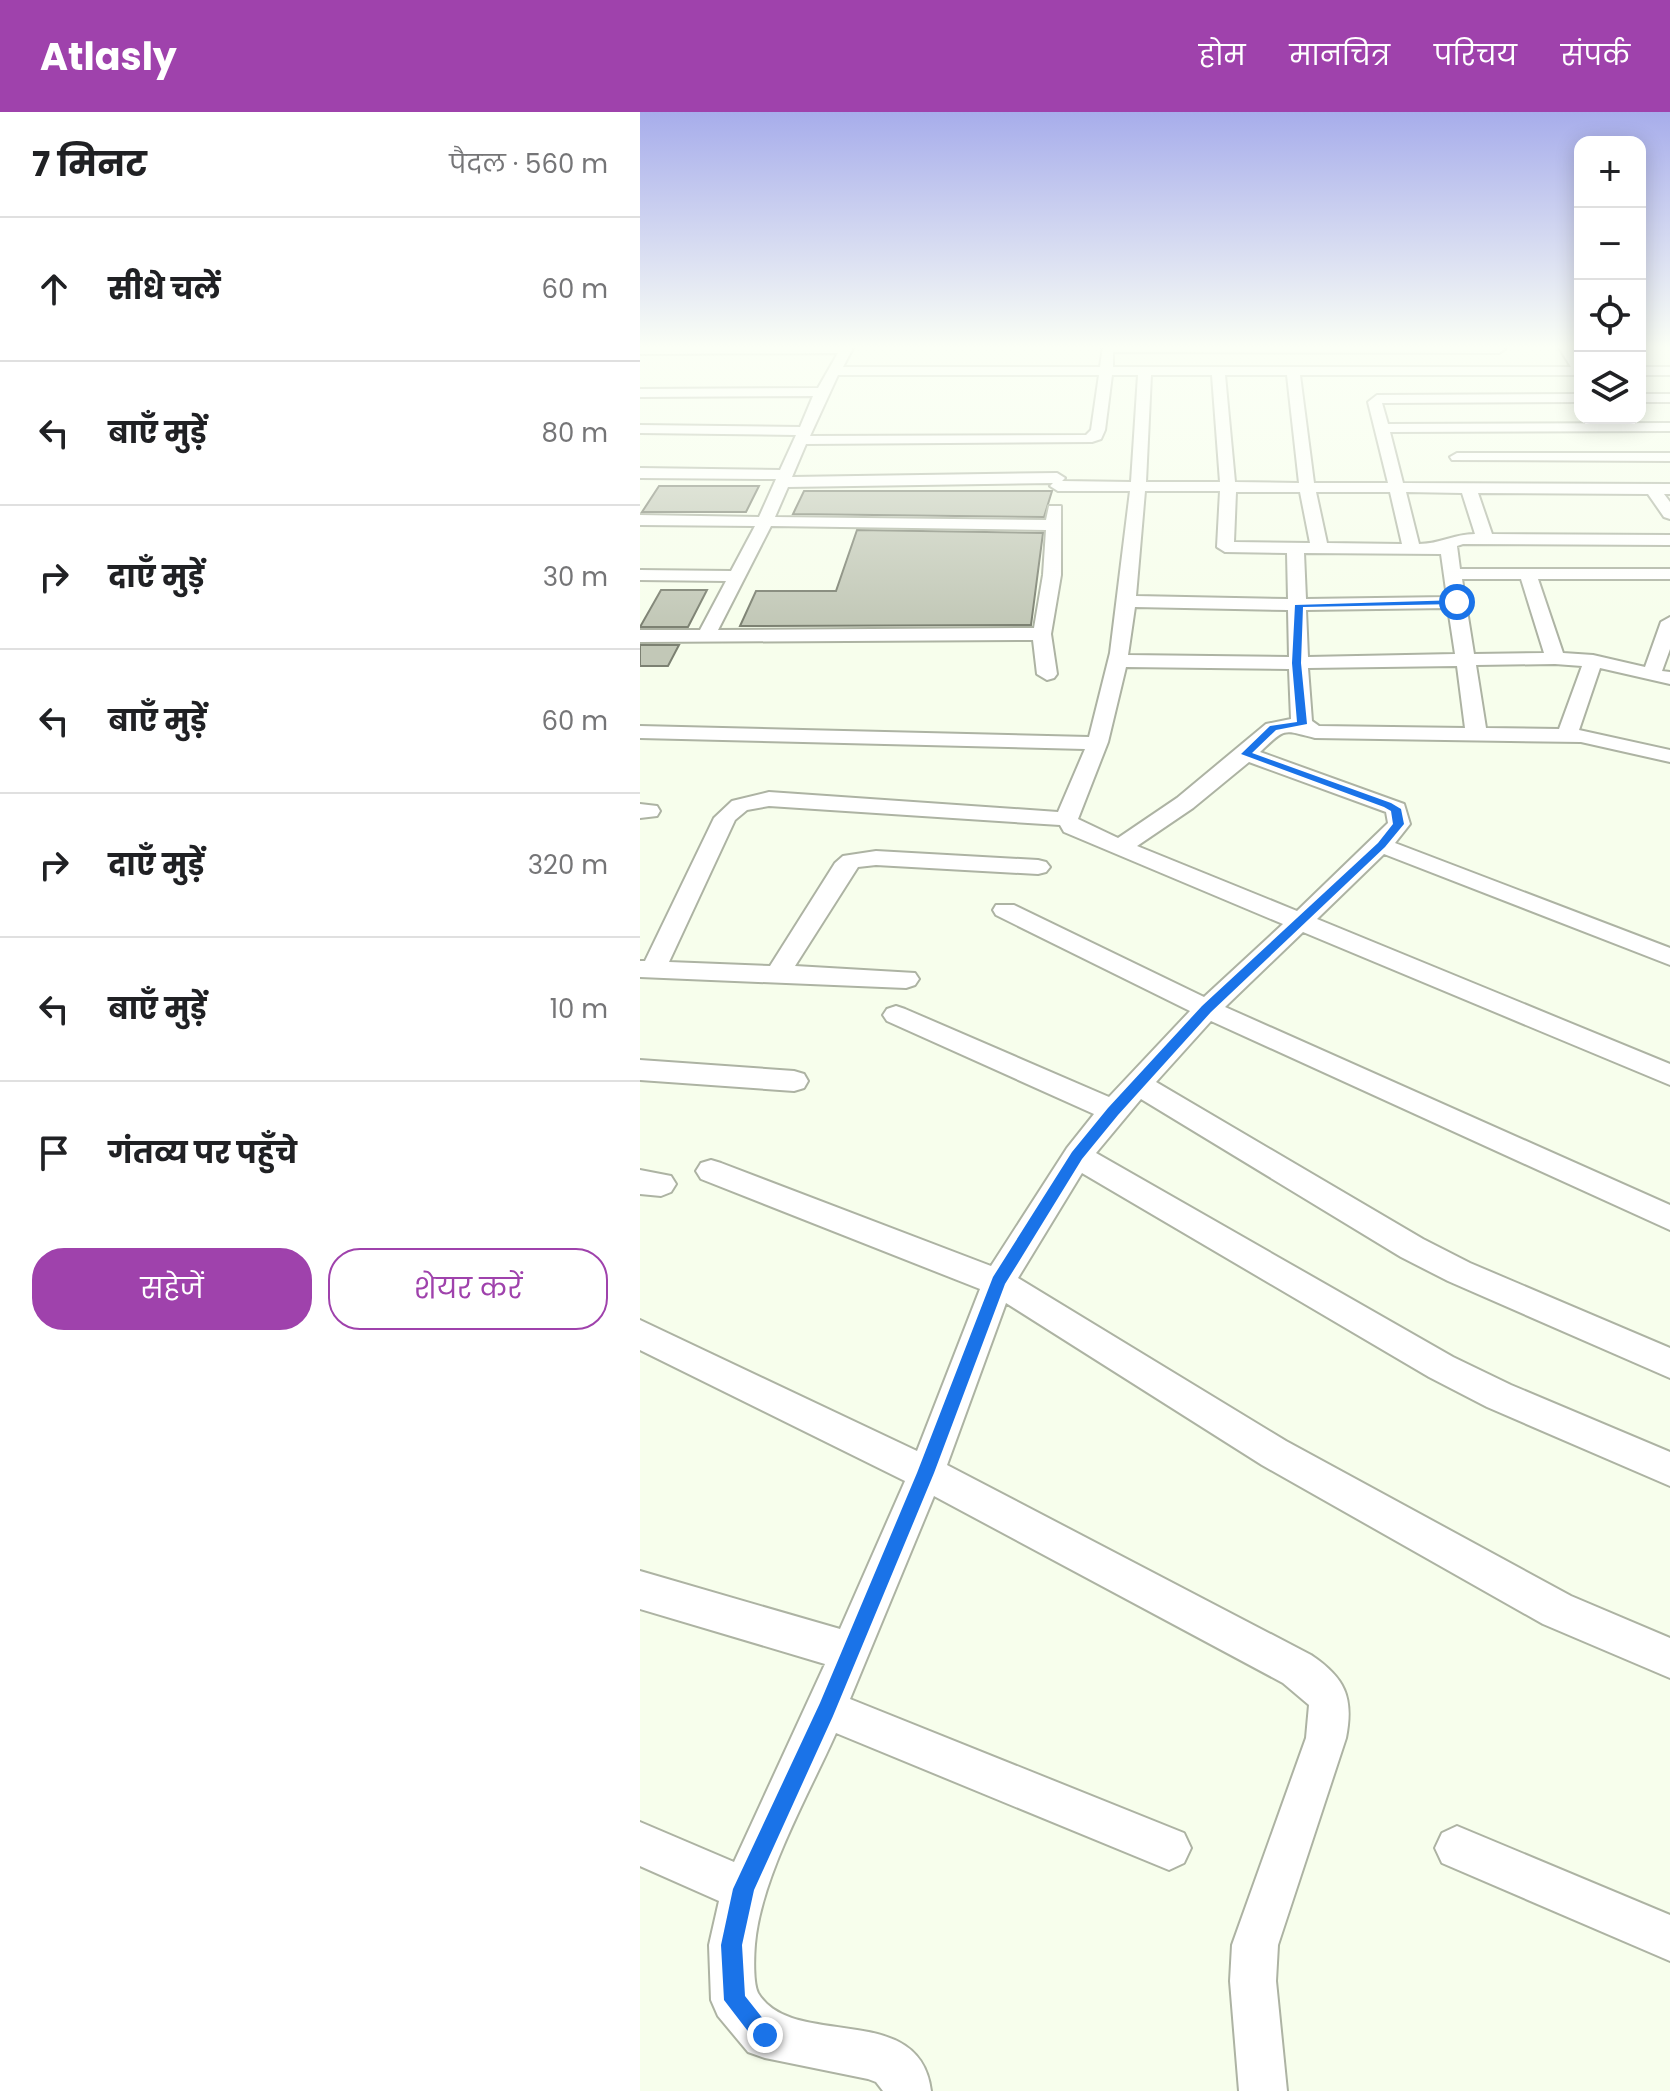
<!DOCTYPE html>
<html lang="hi">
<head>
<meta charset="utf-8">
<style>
	:root { --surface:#fff; --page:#f2f2f2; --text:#202124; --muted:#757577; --line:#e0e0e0; --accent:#9f42ac }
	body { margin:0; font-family:Poppins,"Noto Sans Devanagari",sans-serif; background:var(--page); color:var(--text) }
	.controls { position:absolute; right:24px; top:24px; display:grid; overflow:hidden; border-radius:16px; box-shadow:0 4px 20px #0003 }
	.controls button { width:72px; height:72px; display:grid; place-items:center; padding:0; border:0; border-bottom:2px solid var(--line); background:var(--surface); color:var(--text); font:40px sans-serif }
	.stop { position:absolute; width:24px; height:24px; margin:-18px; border:6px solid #1a73e8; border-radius:50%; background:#fff }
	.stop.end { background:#1a73e8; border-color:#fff; box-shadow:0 2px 8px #0008 }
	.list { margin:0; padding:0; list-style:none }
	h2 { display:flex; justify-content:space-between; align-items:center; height:104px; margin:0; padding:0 32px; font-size:34px }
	h2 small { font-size:26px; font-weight:400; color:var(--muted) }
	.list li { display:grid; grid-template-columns:52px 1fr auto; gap:24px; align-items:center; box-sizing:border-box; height:144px; padding:0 32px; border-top:2px solid var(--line) }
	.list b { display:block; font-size:30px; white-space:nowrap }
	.list em { font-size:26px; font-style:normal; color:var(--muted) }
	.actions { display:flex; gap:16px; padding:24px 32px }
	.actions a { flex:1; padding:18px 0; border:2px solid var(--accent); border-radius:32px; text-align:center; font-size:28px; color:var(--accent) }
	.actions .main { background:var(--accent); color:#fff }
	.icon { flex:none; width:44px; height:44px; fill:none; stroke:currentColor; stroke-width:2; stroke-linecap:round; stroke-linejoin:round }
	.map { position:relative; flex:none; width:1030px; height:1979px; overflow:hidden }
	header { display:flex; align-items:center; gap:48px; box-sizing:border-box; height:112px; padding:0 40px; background:var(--accent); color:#fff }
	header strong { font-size:38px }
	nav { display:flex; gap:44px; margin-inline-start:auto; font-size:28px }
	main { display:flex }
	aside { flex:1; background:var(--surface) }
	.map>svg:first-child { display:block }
</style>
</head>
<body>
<header>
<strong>Atlasly</strong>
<nav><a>होम</a><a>मानचित्र</a><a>परिचय</a><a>संपर्क</a></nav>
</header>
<main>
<aside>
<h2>7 मिनट<small>पैदल · 560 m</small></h2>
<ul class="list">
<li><svg class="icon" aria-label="ahead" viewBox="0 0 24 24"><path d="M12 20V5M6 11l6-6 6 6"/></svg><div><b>सीधे चलें</b></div><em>60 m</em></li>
<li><svg class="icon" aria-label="left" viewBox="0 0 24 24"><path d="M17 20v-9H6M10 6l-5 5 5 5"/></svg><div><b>बाएँ मुड़ें</b></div><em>80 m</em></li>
<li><svg class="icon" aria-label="right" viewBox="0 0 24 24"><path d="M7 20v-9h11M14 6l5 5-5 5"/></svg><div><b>दाएँ मुड़ें</b></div><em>30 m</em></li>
<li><svg class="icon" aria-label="left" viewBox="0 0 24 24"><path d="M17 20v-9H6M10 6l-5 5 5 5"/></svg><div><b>बाएँ मुड़ें</b></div><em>60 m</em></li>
<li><svg class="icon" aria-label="right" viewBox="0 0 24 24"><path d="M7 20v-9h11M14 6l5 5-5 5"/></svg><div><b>दाएँ मुड़ें</b></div><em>320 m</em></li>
<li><svg class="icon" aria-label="left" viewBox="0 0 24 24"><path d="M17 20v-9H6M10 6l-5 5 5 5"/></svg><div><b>बाएँ मुड़ें</b></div><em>10 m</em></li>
<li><svg class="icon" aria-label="arrive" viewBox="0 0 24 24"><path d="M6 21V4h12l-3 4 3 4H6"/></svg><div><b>गंतव्य पर पहुँचे</b></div></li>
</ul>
<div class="actions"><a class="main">सहेजें</a><a>शेयर करें</a></div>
</aside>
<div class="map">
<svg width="1030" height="1979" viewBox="0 0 1030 1979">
	<rect width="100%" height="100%" fill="#f7feec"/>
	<g fill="#c2c8b7" stroke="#7c8172" stroke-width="2">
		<path d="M19,374H119L106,400H2Z"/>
		<path d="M164,379H412L404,405L153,402Z"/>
		<path d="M217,418L403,421L391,513L100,514L116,479H196Z"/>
		<path d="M21,478H67L48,515H0Z"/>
		<path d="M0,533H39L28,554H0Z"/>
	</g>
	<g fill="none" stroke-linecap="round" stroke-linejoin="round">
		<defs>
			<g id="street">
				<path d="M0,234H214L203,255H460L463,234H860L865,237L859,241L473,240V255H931L918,234H930L940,249V263H660L674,371H748L728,290L737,283L940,282V290L742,291L748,312L1030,311V319L750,320L763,371L1030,372V382H1024L1030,390V407L1024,405L1008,382L838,381L852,422L1030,423V433L823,432L817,434L820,457H1030V467H898L923,541L953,543L1005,555L1021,510L1030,505V537L1022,559L1030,560V572L960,556L939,618L1030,638V650L941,630L675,626C643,618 646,615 620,640L764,692L770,712L755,731L1030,836V853L744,742L677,807L1030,952V973L663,820L585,895L1030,1093V1118L571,909L516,970L783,1127L830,1151L1030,1236V1266L808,1169L761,1145L501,987L456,1041L813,1245L871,1273L1030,1340V1374L847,1295L789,1265L442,1061L378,1166L646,1329L931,1484L1030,1526V1566L903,1512L622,1353L366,1191L307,1353L671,1543C705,1566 714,1585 706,1626L638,1833L636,1869L647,1979H599L590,1869L592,1833L666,1626L669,1593L643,1571L294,1384L210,1587L544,1721L551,1736L544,1751L529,1758L196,1621C168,1684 121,1765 115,1832C114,1844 113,1871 118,1881C153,1939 280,1887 291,1979H243L236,1970L228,1967L125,1946L108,1940L78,1904L71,1888L69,1833L79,1789L0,1754V1710L94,1750L185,1552L0,1497V1459L200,1517L265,1369L0,1238V1208L277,1339L340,1177L61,1067L56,1059L61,1051L71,1048L81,1051L351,1154L427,1036L454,1002L247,909L243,903L247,897L256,894L265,897L469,985L550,899L356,803L353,798L356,793H374L564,885L643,812L424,720L420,713L129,694L107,698L95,708L29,850L130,854L195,751L203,744L236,739L398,748L406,750L410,755L406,760L398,762L236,753L218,755L155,854L275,861L279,867L275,873L266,876L0,865V849H5L74,706L92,689L129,680L418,700L445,637L0,626V614L449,625L470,541L490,379H418L410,374L413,371L148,375L135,405L406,408L409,394H421V463L411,522L417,562L414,566L407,568L397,562L393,528L0,530V518H60L86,469L0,468V458L91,459L115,414L0,413V403L119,405L136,367L0,366V356L140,358L156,323L0,321V313L160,315L173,284L0,285V277L178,276L198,241L0,242ZM198,263H459L451,318L446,323L170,324ZM472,263H498L491,370L422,369L425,366L417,361L152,365L166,332L452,330L461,327L465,318ZM511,263H572L580,370H506ZM585,263H647L659,371L595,370ZM505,379H580L577,435L585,440L647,441L648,487L496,484ZM596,380H660L670,431L594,430ZM676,380H750L762,432L687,431ZM766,380L822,381L835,422C814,422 800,432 779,432ZM131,414L406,418L403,463L394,516L78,518ZM664,441L801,442L807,485L666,487ZM822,467H881L904,541L834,542ZM495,495L648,498L649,545L488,543ZM808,496L815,542L668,545L666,498ZM915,552L942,554L919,617L846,616L836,553ZM817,554L825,616L679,614L672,609L668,556ZM486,555L649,557L651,607L626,612L537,686L478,726L438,707L468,630ZM609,650L746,700L748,711L657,799L497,734L553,696Z"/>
				<rect x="1000" y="255" width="30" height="8"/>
				<rect x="1000" y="282" width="30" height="8"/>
				<path d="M817,341H1030V349L812,348L810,345Z"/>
				<path d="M0,692L17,694L20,699L17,704L0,706Z"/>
				<path d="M0,948L154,959L164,962L168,969L164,976L154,979L0,968Z"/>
				<path d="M0,1058L31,1064L36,1072L31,1080L21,1084L0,1082Z"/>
				<path d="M817,1714L1030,1803V1849L802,1751L795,1736L802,1721Z"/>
			</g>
		</defs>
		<use href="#street" stroke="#adb3a3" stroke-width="4"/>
		<use href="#street" fill="#fff" fill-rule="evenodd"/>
	</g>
	<linearGradient id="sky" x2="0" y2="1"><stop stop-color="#a7adeb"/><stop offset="0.46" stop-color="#fbfff6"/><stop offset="1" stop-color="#fbfff6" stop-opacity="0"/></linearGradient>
	<rect width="1030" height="511" fill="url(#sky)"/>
	<path fill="#1a73e8" d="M820,488L817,492L663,495L661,551L667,612L636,618L612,641L751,691L761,697L764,712L745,735L571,900L478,1003L442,1047L365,1172L294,1361L193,1604L114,1778L102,1833L105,1884L136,1923L133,1931L125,1934L117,1931L84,1888L81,1833L93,1777L180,1591L277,1361L353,1165L432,1040L468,996L562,894L738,731L753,712L751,699L744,695L601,642L630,614L657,610L652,551L655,493Z"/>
</svg>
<div class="controls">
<button>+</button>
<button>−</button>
<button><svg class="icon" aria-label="locate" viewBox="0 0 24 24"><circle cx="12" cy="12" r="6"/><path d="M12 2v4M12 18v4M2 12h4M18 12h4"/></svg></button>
<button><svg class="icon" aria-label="layers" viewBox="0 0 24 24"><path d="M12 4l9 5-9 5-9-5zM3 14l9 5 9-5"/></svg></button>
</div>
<div class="stop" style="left:817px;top:490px"></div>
<div class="stop end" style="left:125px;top:1923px"></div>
</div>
</main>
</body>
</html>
